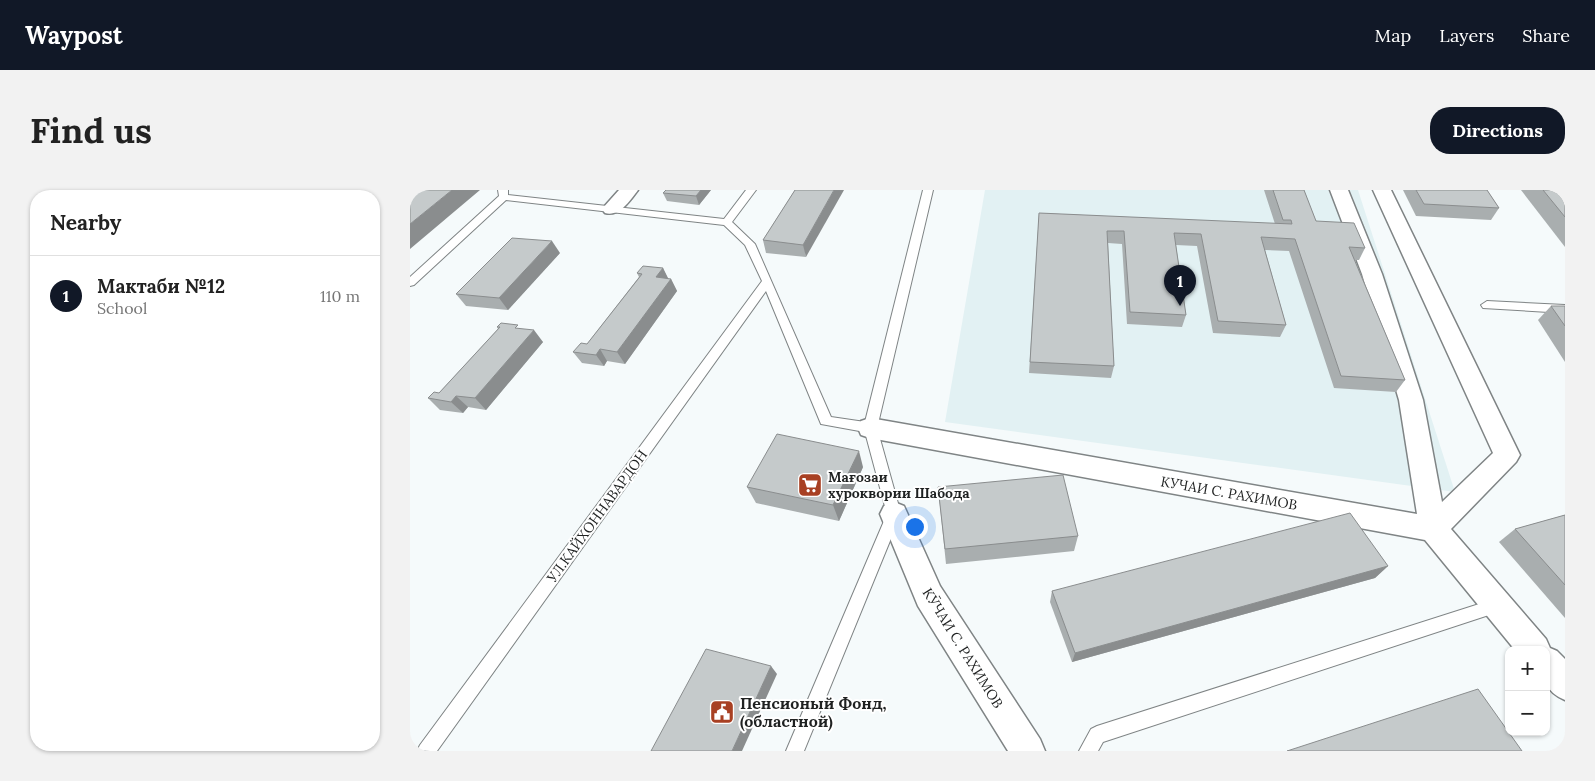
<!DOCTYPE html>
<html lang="en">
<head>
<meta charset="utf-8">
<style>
	:root { --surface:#fff; --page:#f2f2f2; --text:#222; --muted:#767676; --line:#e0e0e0; --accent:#111827 }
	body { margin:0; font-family:Lora,serif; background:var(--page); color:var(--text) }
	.controls { position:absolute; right:15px; bottom:15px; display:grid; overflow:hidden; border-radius:10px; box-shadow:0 1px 4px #0004 }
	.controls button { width:45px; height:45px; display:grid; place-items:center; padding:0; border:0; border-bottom:1px solid var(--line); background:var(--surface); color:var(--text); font:25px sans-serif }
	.you { position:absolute; left:504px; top:336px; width:18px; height:18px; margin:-12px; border:4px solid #fff; border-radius:50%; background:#1a73e8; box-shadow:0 0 0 8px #1a73e833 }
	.badge { display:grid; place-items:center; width:32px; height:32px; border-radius:50%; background:var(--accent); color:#fff; font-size:16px; font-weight:700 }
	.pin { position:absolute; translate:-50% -41px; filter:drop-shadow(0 1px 2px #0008) }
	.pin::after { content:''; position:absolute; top:26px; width:18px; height:15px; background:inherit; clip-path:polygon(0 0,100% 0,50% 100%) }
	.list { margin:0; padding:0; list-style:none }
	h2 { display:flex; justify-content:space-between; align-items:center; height:65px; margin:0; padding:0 20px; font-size:21px }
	h2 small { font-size:16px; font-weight:400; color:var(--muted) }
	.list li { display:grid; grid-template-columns:32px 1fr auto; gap:15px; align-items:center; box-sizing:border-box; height:80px; padding:0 20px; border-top:1px solid var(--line) }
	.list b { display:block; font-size:19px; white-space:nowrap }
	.list p { margin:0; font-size:16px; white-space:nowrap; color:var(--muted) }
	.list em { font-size:16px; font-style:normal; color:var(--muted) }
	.map { position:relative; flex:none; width:1155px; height:561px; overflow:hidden; border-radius:20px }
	header { display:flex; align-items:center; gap:30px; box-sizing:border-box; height:70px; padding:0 25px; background:var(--accent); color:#fff }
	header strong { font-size:24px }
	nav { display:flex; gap:28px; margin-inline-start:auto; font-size:18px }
	.intro { display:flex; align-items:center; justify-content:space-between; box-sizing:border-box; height:120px; padding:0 30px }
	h1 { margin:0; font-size:35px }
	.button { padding:12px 22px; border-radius:20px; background:var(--accent); color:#fff; font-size:18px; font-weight:700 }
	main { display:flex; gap:30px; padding:0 30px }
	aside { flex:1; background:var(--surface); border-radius:20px; box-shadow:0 1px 4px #0004 }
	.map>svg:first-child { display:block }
</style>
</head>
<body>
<header>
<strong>Waypost</strong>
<nav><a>Map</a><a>Layers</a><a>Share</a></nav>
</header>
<div class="intro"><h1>Find us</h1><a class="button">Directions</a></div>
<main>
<aside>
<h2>Nearby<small></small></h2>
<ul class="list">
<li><span class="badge">1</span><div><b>Мактаби №12</b><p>School</p></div><em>110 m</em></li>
</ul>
</aside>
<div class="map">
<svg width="1155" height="561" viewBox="0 0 1155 561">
	<rect width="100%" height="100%" fill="#f5fafb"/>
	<path fill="#e2f1f3" d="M575,0H948L1045,302L535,232Z"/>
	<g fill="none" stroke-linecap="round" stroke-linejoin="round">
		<defs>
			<g id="lane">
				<path d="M88,0H98V5L314,29L336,0H346L322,32L345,54L421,227L455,232L513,0H523L467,238L491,324L394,561H376L477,324L455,242L411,234L356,101L27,561H7L10,555L352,91L335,55L314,35L96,10L4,95L0,96V87L89,6Z"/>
				<path d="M1077,111L1155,115V123L1073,118L1071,115Z"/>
				<path d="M1088,408L1094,410L1096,415L1094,420L1088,422L693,552L688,561H669L681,539L687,536Z"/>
			</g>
			<g id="street">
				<path d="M209,0H228C220,11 209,27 195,23L192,19Z"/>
				<path d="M920,0H938L972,84L1013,210L1032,312L1083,263L963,0H981L1110,265L1106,272L1041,339L1136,449L1140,458L1147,461L1155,469V510C1129,499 1136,484 1136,460H1105L1015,350L460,248L451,245L448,238L451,231L460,228L1007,324L989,210L952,84Z"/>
				<path d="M484,312L494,316L530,396L630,549L635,561H598L508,416L470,324L474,316Z"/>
			</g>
		</defs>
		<use href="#lane" stroke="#7f8485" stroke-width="2"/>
		<use href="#street" stroke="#7f8485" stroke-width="3"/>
		<use href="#lane" fill="#fff" fill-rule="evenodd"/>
		<use href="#street" fill="#fff" fill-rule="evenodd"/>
	</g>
	<g fill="#a9aeaf">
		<path d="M301,0L289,15L257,11L253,3Z"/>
		<path d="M385,0L396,67L356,63L353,50Z"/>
		<path d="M854,0H894L906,31L955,58L949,70H945L995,190L986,202L924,198L879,61L855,60L876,135L870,147L803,143L787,56L766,55L776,125L772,137L717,134L712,54L698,53L704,176L701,188L619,183L629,23L865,34Z"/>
		<path d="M993,0H1077L1089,18L1081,30L1006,26Z"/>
		<path d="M1111,0H1155V57Z"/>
		<path d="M150,63L98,120L56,116L46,104Z"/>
		<path d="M253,78L258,89H261L267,101L215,174L197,171L194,176L172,173L163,162L177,154L229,87L227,83Z"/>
		<path d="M1141,116H1155V172L1128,130Z"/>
		<path d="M87,137L111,139L133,152L76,220L58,217L53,223L30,220L18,208L29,203L88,139Z"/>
		<path d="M453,277L429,331L346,313L337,297Z"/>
		<path d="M528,297L668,346L664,361L536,374Z"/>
		<path d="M1155,325V428L1089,352L1105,339Z"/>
		<path d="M978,376L965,388L662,472L640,412L642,401Z"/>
	</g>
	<g fill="#8a8d8e">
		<path d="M42,0H70L0,59V34Z"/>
		<path d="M291,0H301L289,15L286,6Z"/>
		<path d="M424,0H434L396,67L393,55Z"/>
		<path d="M142,51L150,63L98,120L89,108Z"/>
		<path d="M253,78L259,90L246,87Z"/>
		<path d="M261,89L267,101L215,174L207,162Z"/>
		<path d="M124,140L133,152L76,220L65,208Z"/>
		<path d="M190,159L197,171L194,176L186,165Z"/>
		<path d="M46,206L58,217L53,223L41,212Z"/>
		<path d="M449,261L453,277L429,331L423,315Z"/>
		<path d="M978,376L965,388L662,472L665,463Z"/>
		<path d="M361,476L367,484L332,561H322Z"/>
	</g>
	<g fill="#c5cacb" stroke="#8a8d8e">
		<path d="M0,0H42L0,34Z"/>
		<path d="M256,0H291L286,6L253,3Z"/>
		<path d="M385,0H424L393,55L353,50Z"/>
		<path d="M863,0H894L906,31L944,33L955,58L939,57L995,190L931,186L885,49L851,47L876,135L808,131L791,44L764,43L776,125L720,122L714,41H697L704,176L620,172L629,23L882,34L881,30H873Z"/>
		<path d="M1006,0H1077L1089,18L1014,14Z"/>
		<path d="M1133,0H1155V27Z"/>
		<path d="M102,48L142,51L89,108L46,104Z"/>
		<path d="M233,76L253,78L246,87L261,89L207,162L190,159L186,165L163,162L171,153L177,154L232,84L227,83Z"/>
		<path d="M1141,116H1155V136Z"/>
		<path d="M91,133L108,135L105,138L124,140L65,208L46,206L41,212L18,208L24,202L29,203L90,137H87Z"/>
		<path d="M367,244L449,261L423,315L337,297Z"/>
		<path d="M653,285L668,346L535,359L528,297Z"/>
		<path d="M940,323L978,376L665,463L642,401Z"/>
		<path d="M1155,325V395L1105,339Z"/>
		<path d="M296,459L361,476L322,561H241Z"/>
		<path d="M1068,499L1112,561H877Z"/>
	</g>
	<defs>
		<symbol id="supermarket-square" viewBox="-11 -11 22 22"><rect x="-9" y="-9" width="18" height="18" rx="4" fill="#a84023" stroke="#fff"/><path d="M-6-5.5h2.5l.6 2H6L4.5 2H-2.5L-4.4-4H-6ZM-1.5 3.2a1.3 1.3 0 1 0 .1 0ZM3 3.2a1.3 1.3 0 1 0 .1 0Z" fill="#fff"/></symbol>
		<symbol id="civic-square" viewBox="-11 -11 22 22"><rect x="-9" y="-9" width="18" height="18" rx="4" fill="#a84023" stroke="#fff"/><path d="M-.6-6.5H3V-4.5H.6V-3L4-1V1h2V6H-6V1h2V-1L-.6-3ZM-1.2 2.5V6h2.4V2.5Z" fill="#fff"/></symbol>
	</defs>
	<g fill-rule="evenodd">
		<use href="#supermarket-square" x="386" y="281" width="28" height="28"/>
		<use href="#civic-square" x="298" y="508" width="28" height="28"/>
	</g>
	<g text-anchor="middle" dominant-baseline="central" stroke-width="4" stroke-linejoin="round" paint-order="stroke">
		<g font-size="14" font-weight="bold" fill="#1f2121" stroke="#fff" text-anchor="start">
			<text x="418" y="287">Мағозаи<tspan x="418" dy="16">хуроквории Шабода</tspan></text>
		</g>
		<g font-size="14" fill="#1f2121" stroke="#fff">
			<text transform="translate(819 303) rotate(10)">КУЧАИ С. РАХИМОВ</text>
			<text transform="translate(187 326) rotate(-54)">УЛ.КАЙХОННАВАРДОН</text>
			<text transform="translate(553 458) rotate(58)">КӮЧАИ С. РАХИМОВ</text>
		</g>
		<g font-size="16" font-weight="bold" fill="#1f2121" stroke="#fff" text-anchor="start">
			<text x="330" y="513">Пенсионый Фонд,<tspan x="330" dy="18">(областной)</tspan></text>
		</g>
	</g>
</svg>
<div class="controls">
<button>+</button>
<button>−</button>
</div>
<div class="you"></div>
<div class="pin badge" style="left:770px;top:116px">1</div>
</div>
</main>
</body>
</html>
